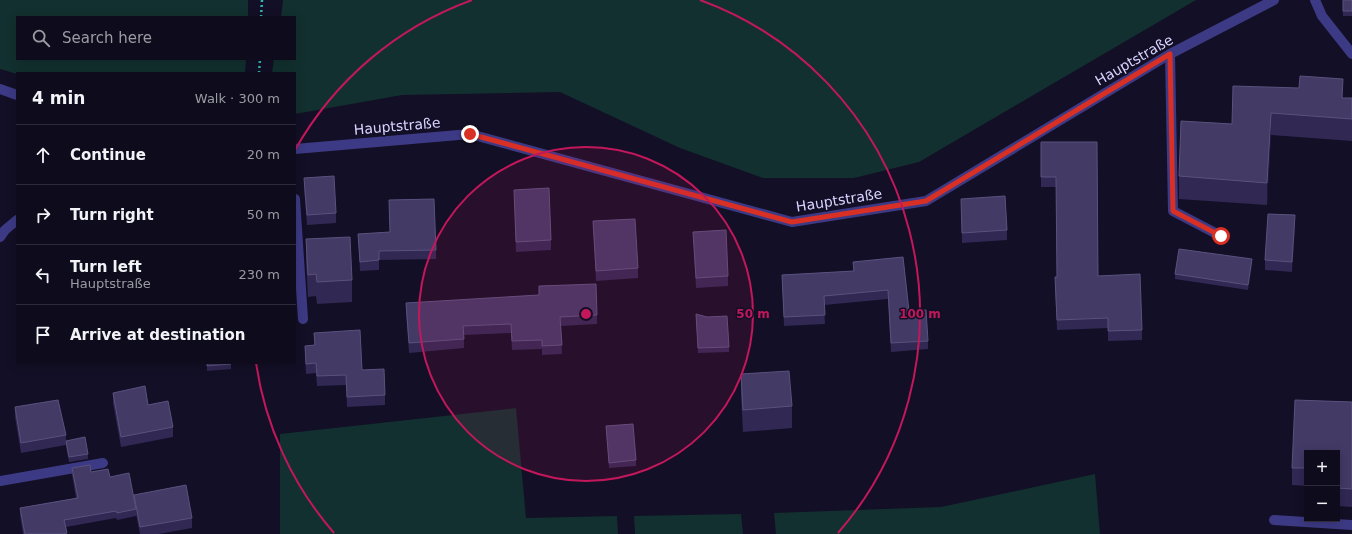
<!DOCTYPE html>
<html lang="en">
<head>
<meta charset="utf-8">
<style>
	:root { --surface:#0e0b1c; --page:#1c1929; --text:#f1f3f6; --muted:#9b9ba3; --line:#2e2b3b }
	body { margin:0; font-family:"DejaVu Sans",sans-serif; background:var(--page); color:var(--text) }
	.controls { position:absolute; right:12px; bottom:12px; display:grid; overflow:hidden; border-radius:0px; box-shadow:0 2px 10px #0003 }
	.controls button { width:36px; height:36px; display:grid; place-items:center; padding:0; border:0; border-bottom:1px solid var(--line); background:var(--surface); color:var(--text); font:20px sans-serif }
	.stop { position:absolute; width:12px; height:12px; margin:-9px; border:3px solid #d93025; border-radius:50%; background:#fff }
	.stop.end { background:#d93025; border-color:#fff; box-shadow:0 1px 4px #0008 }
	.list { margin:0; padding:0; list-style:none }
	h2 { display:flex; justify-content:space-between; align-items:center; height:52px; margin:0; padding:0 16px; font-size:17px }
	h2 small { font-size:13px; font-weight:400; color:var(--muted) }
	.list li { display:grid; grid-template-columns:26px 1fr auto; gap:12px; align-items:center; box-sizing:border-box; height:60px; padding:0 16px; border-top:1px solid var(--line) }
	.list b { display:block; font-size:15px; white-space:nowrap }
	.list p { margin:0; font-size:13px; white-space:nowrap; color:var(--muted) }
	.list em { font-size:13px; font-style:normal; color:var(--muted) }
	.icon { flex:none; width:22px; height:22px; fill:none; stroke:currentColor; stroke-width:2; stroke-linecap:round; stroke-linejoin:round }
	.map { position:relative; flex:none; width:1352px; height:534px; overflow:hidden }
	.search { position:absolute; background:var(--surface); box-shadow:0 2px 10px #0003; left:16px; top:16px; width:280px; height:44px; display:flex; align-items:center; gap:10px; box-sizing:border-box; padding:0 14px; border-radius:0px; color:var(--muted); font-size:15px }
	.panel { position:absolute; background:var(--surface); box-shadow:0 2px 10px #0003; left:16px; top:72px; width:280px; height:292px; border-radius:0px }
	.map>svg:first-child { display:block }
</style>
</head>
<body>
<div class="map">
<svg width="1352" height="534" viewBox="0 0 1352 534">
	<rect width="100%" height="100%" fill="#130f26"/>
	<g fill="#12302f">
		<path d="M0,0H248V17H17V59H246L245,73L17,74L0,69Z"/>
		<path d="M283,0H1196L919,162L854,178H763L680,148L560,92L402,95L295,114V73H272L274,59H295V17H281Z"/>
		<path d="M516,408L526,518L617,516L618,534H280V434Z"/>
		<path d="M1095,474L1100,534H776L774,513L941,507Z"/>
		<path d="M741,514L743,534H635L634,516Z"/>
	</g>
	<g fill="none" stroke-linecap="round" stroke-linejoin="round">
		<g stroke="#2fb8b0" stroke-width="2.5" stroke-dasharray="2 3" stroke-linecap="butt">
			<path d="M261,17L262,0"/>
			<path d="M259,73L260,59"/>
		</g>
		<g stroke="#3d3a85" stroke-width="10">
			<path d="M1315,0L1322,16L1352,54"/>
			<path d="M1170,54L1173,211L1221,236"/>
			<path d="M0,89L17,95"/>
			<path d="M295,149L470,134L792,222L926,201L1170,54L1274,0"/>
			<path d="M295,199L303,319"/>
			<path d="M0,237L5,230L17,220"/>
			<path d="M0,481L103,463"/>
			<path d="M1274,520L1352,525"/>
		</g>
	</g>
	<g fill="#312854">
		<rect x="1343" y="0" width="9" height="16"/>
		<path d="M1299,88L1343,98L1352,119V141L1271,135L1267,205L1179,199V176L1232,124Z"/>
		<path d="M1041,142H1097L1098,276L1142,330V340L1108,341V328L1057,330L1055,287V277H1057L1056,187H1041Z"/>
		<path d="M304,178L336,213V223L307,225L304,188Z"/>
		<path d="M514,190L551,240V250L516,252Z"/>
		<path d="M961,199L1007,230V240L962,243Z"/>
		<path d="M389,200L436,250V259L379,260V270L360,271L358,234L390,232Z"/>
		<path d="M593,221L638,268V278L596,281Z"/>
		<path d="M1295,225L1292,272L1265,270V260Z"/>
		<path d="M693,232L728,276V286L696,288Z"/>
		<path d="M306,239L352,280V302L317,304L316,296L308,297L306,261Z"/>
		<path d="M903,257L909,311L928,341V349L891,352L888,299L824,305L825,324L784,326L782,275L853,271V262Z"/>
		<path d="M1252,265L1248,290L1175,279V274Z"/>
		<path d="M539,286L597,315V324L561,326L562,354L542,355V349L512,350L511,333L464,335V348L409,353L406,312V303L539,295Z"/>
		<path d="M696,319L729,347V352L698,353Z"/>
		<path d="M314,333L362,370L385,395V405L347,407L346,385L317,386L316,373L306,374L305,356V346L314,345Z"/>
		<path d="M207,363H231V369L207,371Z"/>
		<path d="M741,374L792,406V428L743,432L741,396Z"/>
		<path d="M113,393L148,405L173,427V437L121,447L113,403Z"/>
		<path d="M1352,402V507L1337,506V453H1307V486L1292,485V468Z"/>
		<path d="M15,407L66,435V445L21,453L15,417Z"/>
		<path d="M606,426L636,460V466L609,468Z"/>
		<path d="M66,441L88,454V459L69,462L66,446Z"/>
		<path d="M72,468L110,477L134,499V495L192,518V528L159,534H140L136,514V516L117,520L116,518L66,527L67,534H23L20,515V508L76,498L72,475Z"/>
	</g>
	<g fill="#1d163a">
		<path d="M1343,79V101L1342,120V98Z"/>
		<path d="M1271,113V135L1267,205V183Z"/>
		<path d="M1295,215V225L1292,272V262Z"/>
		<path d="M1252,259V265L1248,290V285Z"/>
	</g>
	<g fill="#433a66" stroke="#5a527e">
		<rect x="1343" y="0" width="9" height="11"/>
		<path d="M1300,76L1343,79L1342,98H1352V119L1271,113L1267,183L1179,176L1181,121L1232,124L1233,86L1299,88Z"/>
		<path d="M1041,142H1097L1098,276L1140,274L1142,330L1108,331V318L1057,320L1055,277H1057L1056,177H1041Z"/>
		<path d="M334,176L336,213L307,215L304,178Z"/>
		<path d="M549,188L551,240L516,242L514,190Z"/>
		<path d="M1005,196L1007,230L962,233L961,199Z"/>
		<path d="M434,199L436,250L379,251V260L360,262L358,234L390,232L389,200Z"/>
		<path d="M1268,214L1295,215L1292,262L1265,260Z"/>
		<path d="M635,219L638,268L596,271L593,221Z"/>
		<path d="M726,230L728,276L696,278L693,232Z"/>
		<path d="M350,237L352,280L317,282L316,274L308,275L306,239Z"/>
		<path d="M1179,249L1252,259L1248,285L1175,274Z"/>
		<path d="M903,257L909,311L926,310L928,341L891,343L888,290L824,296L825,315L784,317L782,275L854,271L853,262Z"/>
		<path d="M596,284L597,315L560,317L562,345L542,346V340L512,341L511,324L463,326L464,339L409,343L406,303L539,295V286Z"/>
		<path d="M696,314L707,317L727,316L729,347L698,348Z"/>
		<path d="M360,330L362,370L384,369L385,395L347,397L346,375L317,376L316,363L306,364L305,346L315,345L314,333Z"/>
		<path d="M207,363H231V364L207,366Z"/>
		<path d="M789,371L792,406L743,410L741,374Z"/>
		<path d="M145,386L148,405L168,401L173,427L121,437L113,393Z"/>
		<path d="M58,400L66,435L21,443L15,407Z"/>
		<path d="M1295,400L1352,402V489L1337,488V453H1307V468H1292Z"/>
		<path d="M633,424L636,460L609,463L606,426Z"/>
		<path d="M85,437L88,454L69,457L66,441Z"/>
		<path d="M90,465L91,472L108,469L110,477L129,473L136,509L117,513L116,511L64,520L67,533L63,534H25L20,508L78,498L72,468Z"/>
		<path d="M186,485L192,518L140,527L134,495Z"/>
	</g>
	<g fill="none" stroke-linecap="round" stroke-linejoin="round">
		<path stroke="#d93025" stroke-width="5" d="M470,134L792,222L926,201L1170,54L1173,211L1221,236"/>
	</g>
	<circle cx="586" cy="314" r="167" fill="#c2185b" fill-opacity=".12"/>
	<g fill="none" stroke="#c2185b" stroke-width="2">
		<circle cx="586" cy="314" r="167"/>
		<path d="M334 533A334 334 0 0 1 256 363M295 150A334 334 0 0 1 472 0M700 0A334 334 0 0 1 838 533"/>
	</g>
	<g text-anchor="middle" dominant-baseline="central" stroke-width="3" stroke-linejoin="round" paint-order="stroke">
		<g font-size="14" fill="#d9d4ff" stroke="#130f26">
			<text transform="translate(1134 60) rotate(-30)">Hauptstraße</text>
			<text transform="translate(397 126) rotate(-5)">Hauptstraße</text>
			<text transform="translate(839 200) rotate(-9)">Hauptstraße</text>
		</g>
	</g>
	<circle cx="586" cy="314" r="6" fill="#c2185b" stroke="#130f26" stroke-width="2"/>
	<g font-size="12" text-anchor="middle" font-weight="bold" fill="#c2185b" stroke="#130f26" stroke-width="3" stroke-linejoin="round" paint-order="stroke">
		<text x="753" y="318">50 m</text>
		<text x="920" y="318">100 m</text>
	</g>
</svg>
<div class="controls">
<button>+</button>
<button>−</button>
</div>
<div class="stop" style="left:1221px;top:236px"></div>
<div class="stop end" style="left:470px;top:134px"></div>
<div class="search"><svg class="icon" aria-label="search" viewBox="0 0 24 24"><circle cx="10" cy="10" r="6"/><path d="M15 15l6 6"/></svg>Search here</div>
<section class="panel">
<h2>4 min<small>Walk · 300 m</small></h2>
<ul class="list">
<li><svg class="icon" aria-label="ahead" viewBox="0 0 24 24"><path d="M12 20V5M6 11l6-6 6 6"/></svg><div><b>Continue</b></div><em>20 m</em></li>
<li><svg class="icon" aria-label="right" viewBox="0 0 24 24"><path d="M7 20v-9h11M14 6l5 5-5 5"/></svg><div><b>Turn right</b></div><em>50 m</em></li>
<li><svg class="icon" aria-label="left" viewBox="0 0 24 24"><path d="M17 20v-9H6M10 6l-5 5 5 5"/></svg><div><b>Turn left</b><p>Hauptstraße</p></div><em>230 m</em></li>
<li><svg class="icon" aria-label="arrive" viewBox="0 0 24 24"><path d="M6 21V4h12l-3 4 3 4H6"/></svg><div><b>Arrive at destination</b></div></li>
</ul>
</section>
</div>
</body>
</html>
